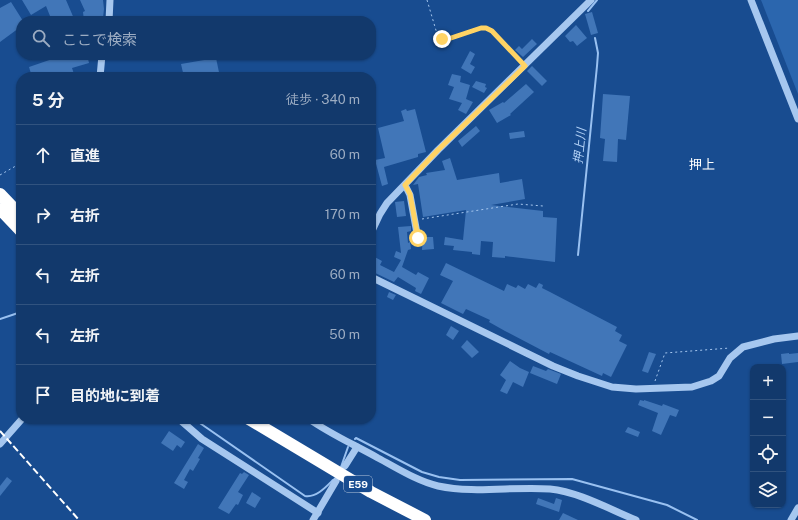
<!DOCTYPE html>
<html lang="ja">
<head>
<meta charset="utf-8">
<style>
	:root { --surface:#12396c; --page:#1b4072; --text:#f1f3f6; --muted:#9cacc2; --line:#31537f }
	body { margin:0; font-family:"Public Sans","Noto Sans JP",sans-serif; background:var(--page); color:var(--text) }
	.controls { position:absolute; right:12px; bottom:12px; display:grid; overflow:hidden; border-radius:8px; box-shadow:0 1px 3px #0004 }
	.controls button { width:36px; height:36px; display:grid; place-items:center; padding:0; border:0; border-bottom:1px solid var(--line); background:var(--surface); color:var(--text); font:20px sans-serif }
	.stop { position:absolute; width:12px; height:12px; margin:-9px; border:3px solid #ffd364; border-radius:50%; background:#fff }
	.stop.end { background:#ffd364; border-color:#fff; box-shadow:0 1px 4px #0008 }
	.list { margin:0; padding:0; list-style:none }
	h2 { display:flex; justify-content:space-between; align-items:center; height:52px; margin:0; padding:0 16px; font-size:17px }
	h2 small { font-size:13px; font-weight:400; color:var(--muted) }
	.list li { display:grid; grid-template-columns:26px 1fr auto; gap:12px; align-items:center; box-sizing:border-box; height:60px; padding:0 16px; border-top:1px solid var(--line) }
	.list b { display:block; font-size:15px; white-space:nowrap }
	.list em { font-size:13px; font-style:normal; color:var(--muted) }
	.icon { flex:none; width:22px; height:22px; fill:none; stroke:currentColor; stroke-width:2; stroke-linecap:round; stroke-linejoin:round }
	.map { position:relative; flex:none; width:798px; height:520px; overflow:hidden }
	.search { position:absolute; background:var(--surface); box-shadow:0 1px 3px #0004; left:16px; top:16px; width:360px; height:44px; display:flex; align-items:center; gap:10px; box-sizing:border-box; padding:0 14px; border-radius:16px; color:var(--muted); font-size:15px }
	.panel { position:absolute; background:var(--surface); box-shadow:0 1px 3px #0004; left:16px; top:72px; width:360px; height:352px; border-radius:16px }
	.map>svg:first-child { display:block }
</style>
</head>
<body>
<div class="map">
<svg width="798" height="520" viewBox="0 0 798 520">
	<rect width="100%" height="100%" fill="#184c90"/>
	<path fill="#2b66ae" d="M761,0H798V94Z"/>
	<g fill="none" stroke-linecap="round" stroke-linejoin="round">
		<g stroke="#99c1f1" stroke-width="2">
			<path d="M588,11L597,0"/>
			<path d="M578,255L597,66L598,53L595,38"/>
			<path d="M0,319L21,312"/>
			<path d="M194,419L305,496C316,498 326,487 333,480"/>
			<path d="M355,439L356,438L422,472L439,477L460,480L572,479L667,505L697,520"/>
			<path d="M341,467L348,447"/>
		</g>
	</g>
	<g fill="#4176b8">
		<path d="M22,0H66L75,21H52L46,6L31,15Z"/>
		<path d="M80,0H103L104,9L103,18L94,16L95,21H84L83,12L85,11Z"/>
		<path d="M11,2L23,21H21V26L19,28L0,42V8Z"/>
		<path d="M592,12L598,33L591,35L585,14Z"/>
		<path d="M576,25L587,38L577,46L573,41L570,42L565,36Z"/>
		<path d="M532,39L537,44L523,57L515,50L519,46L522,49Z"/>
		<path d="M470,51L475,54L470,64L475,67L471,74L461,68Z"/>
		<path d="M64,55H87L89,63L72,68L75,77H32L29,67Z"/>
		<path d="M216,58L220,77H184L181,64Z"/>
		<path d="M532,66L547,81L542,86L527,71Z"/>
		<path d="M452,74L461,76L460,82L470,85L466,99L473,102L466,114L458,110L462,103L449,99L454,87L448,85Z"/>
		<path d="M476,81L486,84L485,87L487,88L484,93L472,87Z"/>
		<path d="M526,84L534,92L510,114L511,115L497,123L489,110L503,102L504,103Z"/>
		<path d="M603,94L630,96L626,140L618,139L617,162L603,161L605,139L600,138Z"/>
		<path d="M406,109L407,111L415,109L426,152L418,154V157L384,167L388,184L382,186L375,160L385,158L378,128L404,121L401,111Z"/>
		<path d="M476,126L480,131L462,147L458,141Z"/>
		<path d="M524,131L525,137L510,139L509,133Z"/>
		<path d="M450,158L457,180L499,173L500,183L522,179L525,199L491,205L543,211V217L557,218L555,262L513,257L505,256V258L492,257L493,242L481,241L480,255L472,254V252L453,250L454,246L444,245L445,237L463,240L466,210L423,217L418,184L413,185L419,177L427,175L426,173L445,170L442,161Z"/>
		<path d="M404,201L406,216L397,217L395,202Z"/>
		<path d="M411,226V231L407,232L408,243L410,242L411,249L408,250L402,267L416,275L418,272L429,278L421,294L415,291L416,288L398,277L394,282L371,271V255L382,261L380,265L394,272L401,260L394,257L396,251L401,253L398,227Z"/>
		<path d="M423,237H433L434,249L422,250Z"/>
		<path d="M446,263L504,291L507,284L516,288L518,285L525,289L528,284L536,288L539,283L543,285L542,288L550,292L617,327L615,331L622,335L619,341L627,345L611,377L603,373L602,376L550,352L549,354L505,331L489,322L490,320L466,309L463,314L441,303L453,281L440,275Z"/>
		<path d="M389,292L396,295L393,300L387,297Z"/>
		<path d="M451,326L459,331L453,340L446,335Z"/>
		<path d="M467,340L479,352L472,358L461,347Z"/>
		<path d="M649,352L656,354L648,373L642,371Z"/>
		<path d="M789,353V354L798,353V362L782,364L781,354Z"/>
		<path d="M510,361L520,368L529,372L523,387L513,382L507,394L500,391L506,380L500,375Z"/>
		<path d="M533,366L546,371L548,369L561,374L557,384L530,373Z"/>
		<path d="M640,400L644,401V400L662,406L663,404L679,410L676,417L670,415L661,435L652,431L658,413L638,405Z"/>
		<path d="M628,427L640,432L638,437L625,432Z"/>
		<path d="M169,431L185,442L181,448L177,445L173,451L161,443Z"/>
		<path d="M198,444L204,448L198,458L200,459L193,471L190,469L184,480L188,482L184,489L174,483Z"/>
		<path d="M244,472L249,475L238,492L243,495L238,505L236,504L229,514L218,508L240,473L242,474Z"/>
		<path d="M7,477L12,481L0,496V486Z"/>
		<path d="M252,492L261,498L255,508L246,503Z"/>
		<path d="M538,498L554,504L556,498L562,500L559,512L536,504Z"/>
		<path d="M563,513L578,520H559Z"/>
	</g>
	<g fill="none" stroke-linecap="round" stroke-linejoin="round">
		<g stroke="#a6c7ef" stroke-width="1" stroke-dasharray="2 3" stroke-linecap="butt">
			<path d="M427,0L438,37L445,40L481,28H486L491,31L520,60"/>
			<path d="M0,175L21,163"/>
			<path d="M422,219L518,204L543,206"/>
			<path d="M655,381L665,353L730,348"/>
		</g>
		<g stroke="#a6c7ef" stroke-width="7">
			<path d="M751,0L798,119"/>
			<path d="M109,21L110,0"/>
			<path d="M100,77L102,55"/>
			<path d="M405,185L410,195L418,239"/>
			<path d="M371,233L380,214L387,203L438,150L591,0"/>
			<path d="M371,277L553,366L578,376L612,387L636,389L692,387L711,381L719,376L730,358L743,347L774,339L798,336"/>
			<path d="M179,419L202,439L318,513"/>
			<path d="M309,419C330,434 355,445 378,458C397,468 417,481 438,486C475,494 514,486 550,489C579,492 609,509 636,520"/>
			<path d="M0,444L22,419"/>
			<path d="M345,466L357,447"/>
			<path d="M313,520L336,481"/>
			<path d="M791,520L798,508"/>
		</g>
		<g stroke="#fff" stroke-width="12">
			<path d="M0,194L21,216"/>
			<path d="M0,209L21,231"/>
			<path d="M249,419L371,492L425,520"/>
		</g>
		<path stroke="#fff" stroke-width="2" stroke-dasharray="7 3" stroke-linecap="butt" d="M0,431L79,520"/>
	</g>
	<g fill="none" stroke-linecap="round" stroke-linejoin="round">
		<path stroke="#ffd364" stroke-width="5" d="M418,238L410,194L405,185L438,150L525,66L492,31L486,28H481L445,40L442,39"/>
	</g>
	<g text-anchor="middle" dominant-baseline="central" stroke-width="3.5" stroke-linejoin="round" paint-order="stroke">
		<rect fill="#184c90" stroke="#bac9de" stroke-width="1" x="344" y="476" width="28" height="16" rx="3"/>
		<g font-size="10" font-weight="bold" fill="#fff">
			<text x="358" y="484">E59</text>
		</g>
		<g font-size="12" font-style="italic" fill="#b2d1f6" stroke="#184c90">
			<text transform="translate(580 146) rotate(-84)">押上川</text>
		</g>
		<g font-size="13" fill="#fff" stroke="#184c90">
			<text x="702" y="164">押上</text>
		</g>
	</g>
</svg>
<div class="controls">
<button>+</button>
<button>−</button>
<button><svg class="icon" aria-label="locate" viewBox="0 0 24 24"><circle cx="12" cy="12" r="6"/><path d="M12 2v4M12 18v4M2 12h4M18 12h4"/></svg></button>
<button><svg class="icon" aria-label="layers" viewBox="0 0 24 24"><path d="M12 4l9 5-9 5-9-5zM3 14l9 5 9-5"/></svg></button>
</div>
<div class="stop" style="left:418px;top:238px"></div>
<div class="stop end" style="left:442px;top:39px"></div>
<div class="search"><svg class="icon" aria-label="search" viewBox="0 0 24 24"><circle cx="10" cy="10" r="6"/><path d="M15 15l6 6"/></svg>ここで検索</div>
<section class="panel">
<h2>5 分<small>徒歩 · 340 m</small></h2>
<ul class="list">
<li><svg class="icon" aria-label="ahead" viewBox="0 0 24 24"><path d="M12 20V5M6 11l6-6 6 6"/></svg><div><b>直進</b></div><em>60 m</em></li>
<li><svg class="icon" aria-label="right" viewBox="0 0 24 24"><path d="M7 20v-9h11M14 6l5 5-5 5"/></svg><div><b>右折</b></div><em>170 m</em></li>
<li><svg class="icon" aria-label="left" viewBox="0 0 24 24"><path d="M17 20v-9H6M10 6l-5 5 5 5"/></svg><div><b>左折</b></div><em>60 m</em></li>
<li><svg class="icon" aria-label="left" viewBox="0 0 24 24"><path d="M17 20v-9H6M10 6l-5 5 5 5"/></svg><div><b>左折</b></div><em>50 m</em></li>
<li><svg class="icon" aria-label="arrive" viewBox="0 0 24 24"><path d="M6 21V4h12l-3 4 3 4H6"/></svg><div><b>目的地に到着</b></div></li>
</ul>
</section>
</div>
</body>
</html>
